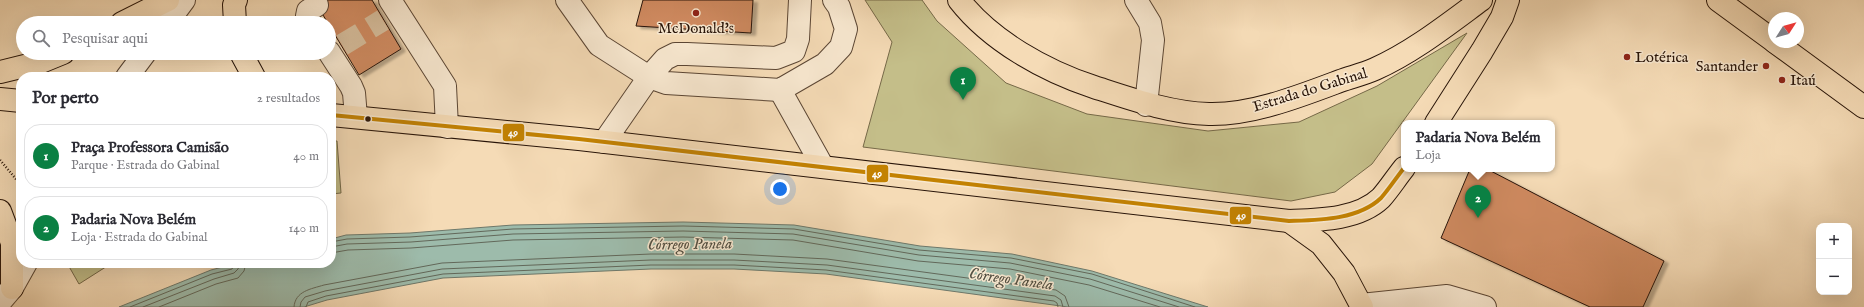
<!DOCTYPE html>
<html lang="pt">
<head>
<meta charset="utf-8">
<style>
	:root { --surface:#fff; --page:#f2f2f3; --text:#2b2b33; --muted:#7c7c81; --line:#e1e1e2; --accent:#0b8043 }
	body { margin:0; font-family:"IM FELL English",serif; background:var(--page); color:var(--text) }
	.controls { position:absolute; right:12px; bottom:12px; display:grid; overflow:hidden; border-radius:8px; box-shadow:0 4px 16px #0002 }
	.controls button { width:36px; height:36px; display:grid; place-items:center; padding:0; border:0; border-bottom:1px solid var(--line); background:var(--surface); color:var(--text); font:20px sans-serif }
	.compass { position:absolute; left:1768px; top:12px; width:36px; height:36px; border-radius:50%; background:var(--surface); box-shadow:0 4px 16px #0002; rotate:54deg }
	.you { position:absolute; left:780px; top:189px; width:14px; height:14px; margin:-10px; border:3px solid #fff; border-radius:50%; background:#1a73e8; box-shadow:0 0 0 6px #1a73e833 }
	.badge { display:grid; place-items:center; width:26px; height:26px; border-radius:50%; background:var(--accent); color:#fff; font-size:13px; font-weight:700 }
	.pin { position:absolute; translate:-50% -33px; filter:drop-shadow(0 1px 2px #0008) }
	.pin::after { content:''; position:absolute; top:21px; width:14px; height:12px; background:inherit; clip-path:polygon(0 0,100% 0,50% 100%) }
	.popup { position:absolute; left:1401px; top:120px; width:154px; height:52px; box-sizing:border-box; display:grid; place-content:center; border-radius:8px; background:var(--surface); filter:drop-shadow(0 1px 3px #0005); font-size:13px; white-space:nowrap; color:var(--muted) }
	.popup b { font-size:15px; color:var(--text) }
	.popup::after { content:''; position:absolute; left:50%; top:100%; margin-left:-8px; border:8px solid transparent; border-top-color:var(--surface) }
	.list { margin:0; padding:0; list-style:none }
	h2 { display:flex; justify-content:space-between; align-items:center; height:52px; margin:0; padding:0 16px; font-size:17px }
	h2 small { font-size:13px; font-weight:400; color:var(--muted) }
	.list li { display:grid; grid-template-columns:26px 1fr auto; gap:12px; align-items:center; box-sizing:border-box; height:64px; margin:0 8px 8px; padding:0 8px; border:1px solid var(--line); border-radius:16px }
	.list b { display:block; font-size:15px; white-space:nowrap }
	.list p { margin:0; font-size:13px; white-space:nowrap; color:var(--muted) }
	.list em { font-size:13px; font-style:normal; color:var(--muted) }
	.icon { flex:none; width:22px; height:22px; fill:none; stroke:currentColor; stroke-width:2; stroke-linecap:round; stroke-linejoin:round }
	.map { position:relative; flex:none; width:1864px; height:307px; overflow:hidden }
	.search { position:absolute; background:var(--surface); box-shadow:0 4px 16px #0002; left:16px; top:16px; width:320px; height:44px; display:flex; align-items:center; gap:10px; box-sizing:border-box; padding:0 14px; border-radius:22px; color:var(--muted); font-size:15px }
	.panel { position:absolute; background:var(--surface); box-shadow:0 4px 16px #0002; left:16px; top:72px; width:320px; height:196px; border-radius:16px }
	.map>svg:first-child { display:block }
</style>
</head>
<body>
<div class="map">
<svg width="1864" height="307" viewBox="0 0 1864 307">
	<defs>
		<filter id="shadow"><feDropShadow dx="4.5" dy="2.5" stdDeviation="1" flood-color="#0004"/></filter>
	</defs>
	<rect width="100%" height="100%" fill="#f5dbb6"/>
	<filter id="stains"><feTurbulence type="fractalNoise" baseFrequency=".005" numOctaves="4"/><feColorMatrix values="0 0 0 0 .2 0 0 0 0 .09 0 0 0 0 .02 0 0 0 .5 -.17"/></filter>
	<radialGradient id="worn" r=".72"><stop offset=".6" stop-color="#630" stop-opacity="0"/><stop offset="1" stop-color="#630" stop-opacity=".3"/></radialGradient>
	<g fill="#c4be89" stroke="#766948">
		<path d="M865,0H922L937,21L1006,83L1087,114L1208,131L1299,122L1377,86L1467,33L1372,164L1335,192L1291,201L863,147L892,42Z"/>
		<path d="M331,141H337L341,193L331,194Z"/>
		<path d="M67,263H112L79,284Z"/>
	</g>
	<path fill="#9dbbab" stroke="#6e786a" d="M683,222L794,225L920,246L1012,254L1092,271L1208,307H1068L826,274L734,269H651L443,278L327,300L304,307H119L211,270L238,263H331V239L346,235L410,233L513,225Z"/>
	<g fill="none" stroke-linecap="round" stroke-linejoin="round">
		<g stroke="#62685a" stroke-width="1">
			<path d="M331,242L347,239L410,237L513,229L683,226L794,229L919,250L1011,258L1092,274L1195,307"/>
			<path d="M331,247L347,244L411,242L513,234L683,231L793,234L919,255L1010,263L1090,279L1179,307"/>
			<path d="M331,253L348,250L411,248L513,240L683,237L793,240L918,261L1010,269L1089,285L1160,307"/>
			<path d="M130,307L212,274L232,269L235,263"/>
			<path d="M143,307L214,279L234,273L238,269L240,263"/>
			<path d="M159,307L216,284L238,278L244,271L246,263"/>
			<path d="M294,307C295,291 311,289 324,285L442,263L651,254H734L827,259L1056,290L1065,296L1069,307"/>
			<path d="M300,307L301,302L305,297L325,291L442,269L651,260H734L827,265L1055,296L1061,300L1063,307"/>
			<path d="M306,307L308,302L326,296L443,274L651,265H734L826,270L1054,301L1057,303L1058,307"/>
		</g>
	</g>
	<g fill="#cf8a61" stroke="#281408" filter="url(#shadow)">
		<path d="M314,0H372L401,49L359,75Z"/>
		<path d="M643,0H753L751,33L636,26Z"/>
		<path d="M1470,169H1487L1664,261L1643,307H1590L1441,238Z"/>
	</g>
	<g fill="none" stroke-linecap="round" stroke-linejoin="round">
		<path stroke="#d6bd9c" stroke-width="22" stroke-dasharray="22 11" stroke-linecap="butt" d="M342,45L383,20"/>
		<defs>
			<g id="minor">
				<path d="M390,0L445,86L447,127"/>
				<path d="M567,0L599,45L649,77L666,83L780,90L825,64L841,47L846,29L839,7L834,0"/>
				<path d="M1136,0L1150,23L1153,40L1146,105"/>
				<path d="M167,23L184,0"/>
				<path d="M310,23L307,16L308,11L317,5"/>
				<path d="M329,52L351,86L354,93L356,117"/>
				<path d="M127,77L145,53"/>
				<path d="M780,90L823,167"/>
				<path d="M604,142L649,77L665,59L675,54H687L776,58L794,51L798,39L800,0"/>
				<path d="M0,302L12,288L26,263"/>
				<path d="M1361,305L1447,296L1485,307"/>
			</g>
			<g id="major">
				<path d="M959,0C991,41 1045,71 1094,87C1131,99 1170,113 1209,114C1252,115 1300,96 1340,81C1351,77 1364,74 1375,69C1413,52 1447,25 1481,0"/>
				<path d="M1718,0L1774,41"/>
				<path d="M122,23L168,0"/>
				<path d="M235,23L234,5L236,0"/>
				<path d="M1775,42L1864,107"/>
				<path d="M241,53L254,77"/>
				<path d="M0,72L41,62L63,53"/>
				<path d="M0,99L21,101"/>
				<path d="M331,115L579,139L1289,221C1318,220 1358,220 1381,198C1389,189 1396,178 1404,168"/>
				<path d="M1436,123L1482,51L1502,17L1508,0"/>
				<path d="M0,211L12,243V288"/>
				<path d="M1289,221L1321,244L1344,273L1362,307"/>
			</g>
		</defs>
		<use href="#minor" stroke="#5b4634" stroke-width="24"/>
		<use href="#major" stroke="#281408" stroke-width="24"/>
		<path stroke="#281408" stroke-width="2.5" stroke-dasharray="1 2" stroke-linecap="butt" d="M0,160L21,185"/>
		<use href="#minor" stroke="#f8e8d0" stroke-width="22"/>
		<use href="#major" stroke="#f5dbb6" stroke-width="22"/>
		<defs>
			<path id="bus-1" d="M331,115L579,139L1289,221C1318,220 1358,220 1381,198C1389,189 1396,178 1404,168"/>
		</defs>
		<use href="#bus-1" stroke="#f8e8d0" stroke-width="7"/>
		<use href="#bus-1" stroke="#c38202" stroke-width="4"/>
	</g>
	<g fill="#8f2418" stroke="#f8e8d0" stroke-width="1.5">
		<circle cx="696" cy="13" r="4"/>
		<circle cx="1627" cy="57" r="4"/>
		<circle cx="1766" cy="66" r="4"/>
		<circle cx="1782" cy="80" r="4"/>
	</g>
	<circle fill="#281408" stroke="#f8e8d0" stroke-width="1.5" cx="368" cy="119" r="3.5"/>
	<g text-anchor="middle" dominant-baseline="central" stroke-width="3" stroke-linejoin="round" paint-order="stroke">
		<g font-size="15" fill="#281408" stroke="#f8e8d0" text-anchor="start">
			<text x="696" y="28" text-anchor="middle">McDonald's</text>
			<text x="1635" y="57">Lotérica</text>
			<text x="1758" y="66" text-anchor="end">Santander</text>
			<text x="1790" y="80">Itaú</text>
		</g>
		<g font-size="15" fill="#281408" stroke="#f8e8d0">
			<text transform="translate(1310 90) rotate(-17)">Estrada do Gabinal</text>
		</g>
		<g font-size="16" font-style="italic" fill="#514e41" stroke="#f8e8d0">
			<text transform="translate(690 245) rotate(-1)">Córrego Panela</text>
			<text transform="translate(1011 280) rotate(8)">Córrego Panela</text>
		</g>
	</g>
	<g stroke="#f8e8d0" stroke-width="1.5">
		<rect x="502" y="123" width="23" height="19" rx="4" fill="#c38202"/>
		<rect x="866" y="164" width="23" height="19" rx="4" fill="#c38202"/>
		<rect x="1229" y="206" width="23" height="19" rx="4" fill="#c38202"/>
	</g>
	<g font-size="11" text-anchor="middle" font-weight="bold" fill="#fff">
		<text x="513" y="136">49</text>
		<text x="877" y="177">49</text>
		<text x="1241" y="219">49</text>
	</g>
	<rect width="100%" height="100%" filter="url(#stains)"/>
	<rect width="100%" height="100%" fill="url(#worn)"/>
</svg>
<div class="controls">
<button>+</button>
<button>−</button>
</div>
<svg class="compass" viewBox="-18 -18 36 36"><path d="M0-13l5 13h-10z" fill="#e53935"/><path d="M0 13l5-13h-10z" fill="#7c7c81"/></svg>
<div class="you"></div>
<div class="pin badge" style="left:963px;top:100px">1</div>
<div class="pin badge" style="left:1478px;top:218px">2</div>
<div class="popup"><b>Padaria Nova Belém</b>Loja</div>
<div class="search"><svg class="icon" aria-label="search" viewBox="0 0 24 24"><circle cx="10" cy="10" r="6"/><path d="M15 15l6 6"/></svg>Pesquisar aqui</div>
<section class="panel">
<h2>Por perto<small>2 resultados</small></h2>
<ul class="list">
<li><span class="badge">1</span><div><b>Praça Professora Camisão</b><p>Parque · Estrada do Gabinal</p></div><em>40 m</em></li>
<li><span class="badge">2</span><div><b>Padaria Nova Belém</b><p>Loja · Estrada do Gabinal</p></div><em>140 m</em></li>
</ul>
</section>
</div>
</body>
</html>
